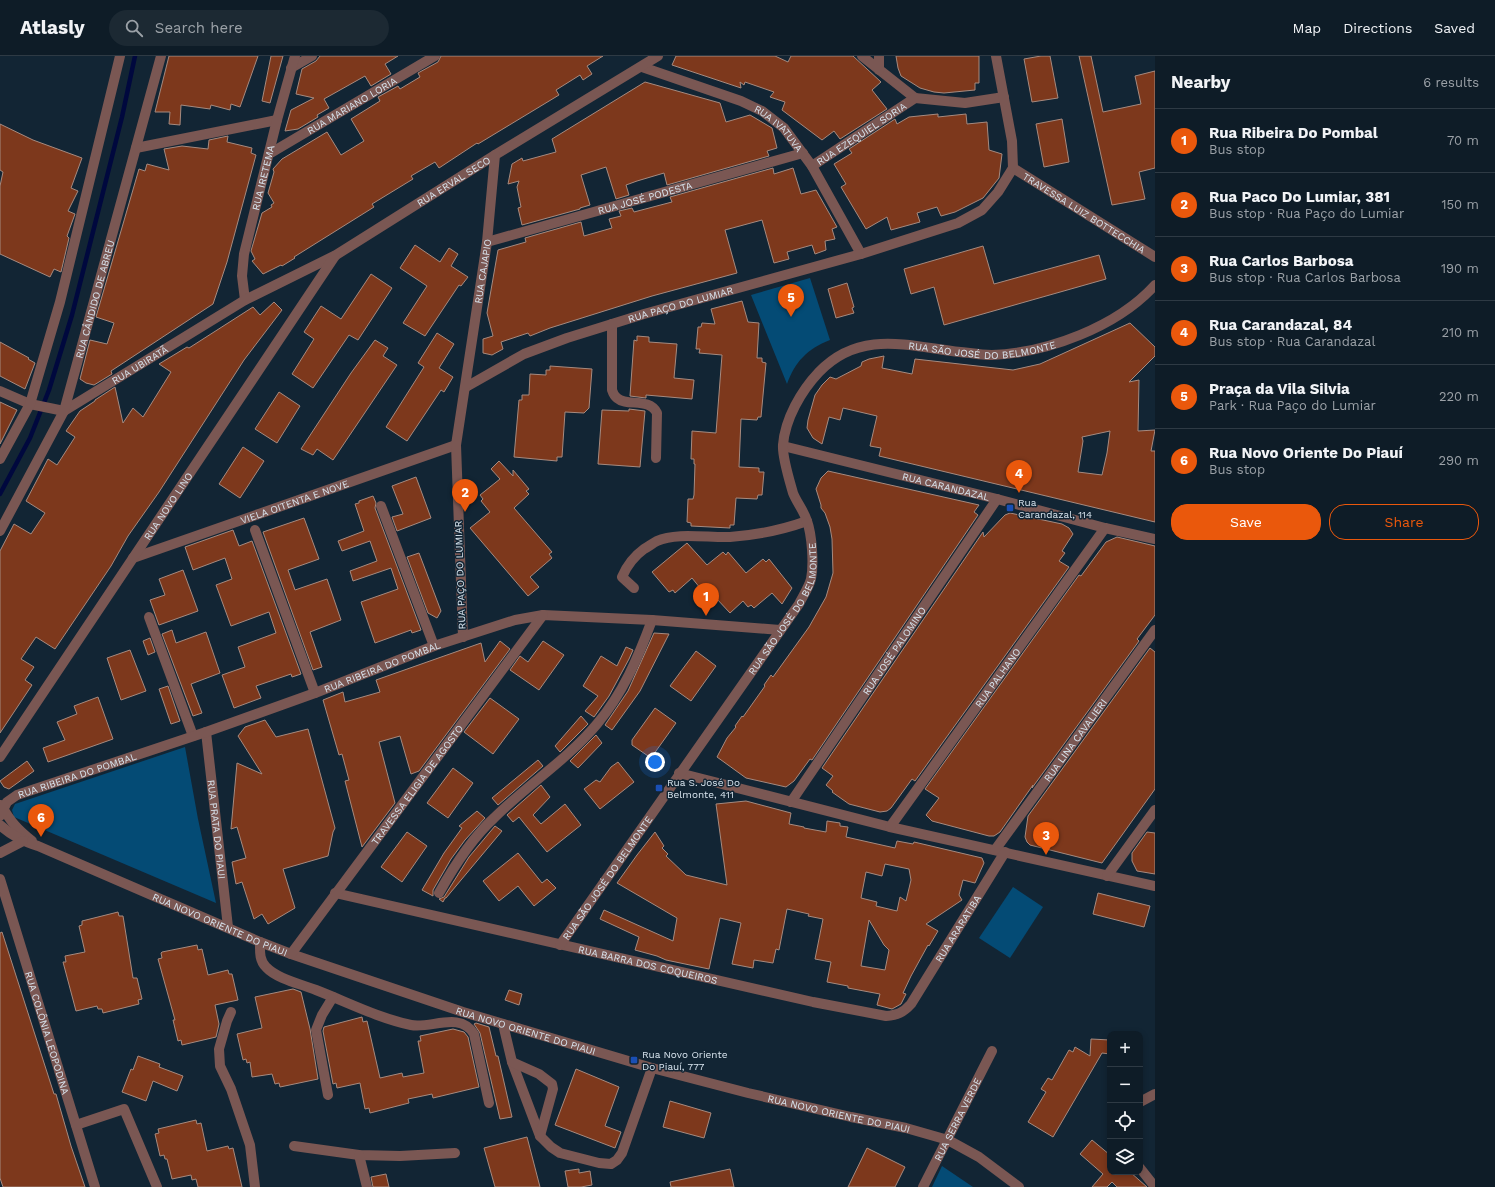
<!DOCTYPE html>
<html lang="en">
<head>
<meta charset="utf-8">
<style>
	:root { --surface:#0e1c27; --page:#1c2933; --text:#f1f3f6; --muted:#9ba1a7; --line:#2e3a44; --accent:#ea580c }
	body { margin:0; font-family:"Work Sans",sans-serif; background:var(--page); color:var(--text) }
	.controls { position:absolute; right:12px; bottom:12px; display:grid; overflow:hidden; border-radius:8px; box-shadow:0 2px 6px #0003 }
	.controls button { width:36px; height:36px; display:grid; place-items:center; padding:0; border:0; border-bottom:1px solid var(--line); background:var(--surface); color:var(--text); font:20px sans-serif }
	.you { position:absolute; left:655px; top:706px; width:14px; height:14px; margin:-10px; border:3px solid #fff; border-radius:50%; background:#1a73e8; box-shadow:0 0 0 6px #1a73e833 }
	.badge { display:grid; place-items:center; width:26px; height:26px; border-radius:50%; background:var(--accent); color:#fff; font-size:13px; font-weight:700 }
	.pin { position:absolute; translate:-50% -33px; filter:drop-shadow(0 1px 2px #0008) }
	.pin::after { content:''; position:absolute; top:21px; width:14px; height:12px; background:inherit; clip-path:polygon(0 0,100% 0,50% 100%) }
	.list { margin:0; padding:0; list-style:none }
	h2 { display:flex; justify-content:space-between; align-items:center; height:52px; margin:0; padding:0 16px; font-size:17px }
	h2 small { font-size:13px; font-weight:400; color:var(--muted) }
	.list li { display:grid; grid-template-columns:26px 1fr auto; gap:12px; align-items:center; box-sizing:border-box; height:64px; padding:0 16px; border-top:1px solid var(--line) }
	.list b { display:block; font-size:15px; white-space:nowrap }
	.list p { margin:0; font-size:13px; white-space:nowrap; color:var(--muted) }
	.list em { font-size:13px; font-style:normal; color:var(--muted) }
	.actions { display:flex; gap:8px; padding:12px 16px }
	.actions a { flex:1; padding:9px 0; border:1px solid var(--accent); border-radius:16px; text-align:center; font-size:14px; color:var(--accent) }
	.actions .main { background:var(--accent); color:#fff }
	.icon { flex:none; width:22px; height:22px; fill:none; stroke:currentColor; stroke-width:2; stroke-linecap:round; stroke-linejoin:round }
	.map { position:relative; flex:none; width:1155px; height:1131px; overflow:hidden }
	header { display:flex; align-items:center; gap:24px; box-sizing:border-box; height:56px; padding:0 20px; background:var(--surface); border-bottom:1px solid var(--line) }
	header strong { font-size:19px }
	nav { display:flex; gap:22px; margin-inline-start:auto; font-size:14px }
	.search { width:280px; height:36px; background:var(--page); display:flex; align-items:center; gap:10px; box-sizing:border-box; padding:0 14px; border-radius:22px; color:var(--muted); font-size:15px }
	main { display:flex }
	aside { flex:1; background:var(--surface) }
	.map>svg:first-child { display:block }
</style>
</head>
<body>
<header>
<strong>Atlasly</strong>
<div class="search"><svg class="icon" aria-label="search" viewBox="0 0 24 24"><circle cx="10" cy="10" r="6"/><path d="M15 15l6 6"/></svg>Search here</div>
<nav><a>Map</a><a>Directions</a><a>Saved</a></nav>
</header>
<main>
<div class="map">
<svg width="1155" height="1131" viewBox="0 0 1155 1131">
	<rect width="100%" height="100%" fill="#122534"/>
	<g fill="#044b75">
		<path d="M810,222L830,284C807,293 795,306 787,328L751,239Z"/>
		<path d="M185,691L198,763L216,847L14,761L12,754L15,748Z"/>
		<path d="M1013,831L1043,851L1010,902L979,882Z"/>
		<path d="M942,1110L973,1131H932Z"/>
	</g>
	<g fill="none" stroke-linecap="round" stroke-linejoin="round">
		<path stroke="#00083e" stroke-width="4.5" d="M0,438L30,382L49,334L72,259L122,61L135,0"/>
	</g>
	<g fill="#7d381c" stroke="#a68a7f" fill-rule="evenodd">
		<path d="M169,0H258L240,51L231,48L230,54L211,49L210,53L181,49L180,69L169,68L170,56H155Z"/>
		<path d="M271,0H283L270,47L262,45Z"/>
		<path d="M320,0H398L385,8L391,18L371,30L365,20L324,43L329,52L317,59L318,61L298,73L285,75L291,54L314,42L296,38L302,13L316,5Z"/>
		<path d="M441,0H603L587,10L592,18L583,24L580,19L556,34L559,39L478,88L477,87L439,112L435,106L411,120L413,123L372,148L374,151L294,201L295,202L282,210L281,209L263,218L252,205L255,203L251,195L262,157L272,151L271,149L274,147L268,137L274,116L273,113L282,103L327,76L341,99L364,85L351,63L380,45L378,41L398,30L400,33L420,21L418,17L438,6Z"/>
		<path d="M676,0H775L788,6L791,0H853L881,26L872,34L887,53L840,83L834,75L822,84L782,54L785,46L770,41L774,36L745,26L744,29L740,26L741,32L672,9Z"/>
		<path d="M896,0H979V27H975V34L944,37L934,36L920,32L901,20L898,12Z"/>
		<path d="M1041,0H1050L1058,42L1032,46L1024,3Z"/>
		<path d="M1079,0H1091L1103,56L1141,48L1135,20L1155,15V112L1139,116L1145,143L1112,149Z"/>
		<path d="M645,26L720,47L726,66L750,59L772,72L777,92L767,95L769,100L667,129L664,117L637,125L626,129L629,139L616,143L606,111L581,119L590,149L580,152V153L522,169L518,152L521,151L517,131L519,125L508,128L512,108L522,102L523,105L556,96L552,83Z"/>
		<path d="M938,58V61L966,58L967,68L987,66L989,94L1002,98L999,122L983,142L955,156L941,160L937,151L917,157L920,166L891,174L887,161L866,173L841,131L846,128L834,108L852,97L849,93L895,63L897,68L909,61Z"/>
		<path d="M1062,63L1069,106L1044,111L1036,68Z"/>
		<path d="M0,68L33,84L82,102L71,132L78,135L68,155L75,158L67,180L69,182L61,216L54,213L50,221L0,198V130L3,116L0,114Z"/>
		<path d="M228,80L227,86L252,92L251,97L256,99L227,206L213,248L111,315L112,318L94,329L86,327L80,323L90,284L107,288L114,267L96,261L139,113L145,115L147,108L169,114L164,93L182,90L208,93L209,84Z"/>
		<path d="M773,112L774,118L793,112L801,138L816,134L837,171L832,173L835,183L825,185L826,194L815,198L812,189L787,196L789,203L774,207L762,164L725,174L737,217L652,240L550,272L530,280L528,277L501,286L503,293L492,299L483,297V283L493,280L487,257L498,194L526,186L525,182L581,166L584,180L612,172L609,163L621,160L619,155L632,152L634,156L672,146L670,141Z"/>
		<path d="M415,189L440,206L449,192L458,198L451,210L468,221L461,230L459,229L425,280L403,267L427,230L400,212Z"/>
		<path d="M983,190L994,228L1099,199L1106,223L944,269L934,231L911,238L904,213Z"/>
		<path d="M371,218L392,232L358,284L349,279L313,332L292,318L314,283L304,276L321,250L341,263Z"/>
		<path d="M847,227L854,251L852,252L854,257L836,262L828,233Z"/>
		<path d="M742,245L748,266L759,267L757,302H762V306L766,307L761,361H758L757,364L741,363L739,411L759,412V416H764L762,439H758L757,443L736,442L734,469H730V472L691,470V467L687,466L688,443H693L694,439L695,408H694V403H691L692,375L716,377L722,299L699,297L700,293H696L698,271H701L702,267L715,268L711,253Z"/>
		<path d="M274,246L282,254L244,304L159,436L128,480L111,510L55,593L36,581L21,603L34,611L25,624L32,629L0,677V495L14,468L31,478L45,457L26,445L48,403L57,409L75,381L66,375L80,355L95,345V344L115,331L123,367L133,352L143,361L171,316L159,308L187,291L189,292L253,251L260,259Z"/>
		<path d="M1130,267L1155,291V300L1129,326L1139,324L1138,375L1155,374L1151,395H1155V466L879,400L881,392L870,390L877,360L843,352L840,364L829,361L822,388L813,382L807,372L808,364L815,339L822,329L830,321L836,323L861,310L862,306L869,303L884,300L882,312L912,318L915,303L1013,314L1040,308ZM1110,375L1107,397L1102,419L1078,416L1083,385L1082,381Z"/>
		<path d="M437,277L454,288L439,312L453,321L444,336L441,334L407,385L386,371L424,311L418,307Z"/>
		<path d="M637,280L649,281V286L677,288L674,322L694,324L692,343L646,339V342L630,340L634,284L637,285Z"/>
		<path d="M375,284L388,292L383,300L397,309L333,404L317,393L313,399L301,393L351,317Z"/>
		<path d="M0,286L29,302L28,303L35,307L25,333L0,320Z"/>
		<path d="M550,310L592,313L589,352L584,357L565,356L562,401H557V405L514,401L519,344H522V339H529L530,318L546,319V314H550Z"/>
		<path d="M279,336L300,350L277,387L255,373Z"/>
		<path d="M0,346L17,354L0,388Z"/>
		<path d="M629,353L645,355L640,411L598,408L602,354L629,355Z"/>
		<path d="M243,391L264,405L240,442L219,428Z"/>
		<path d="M499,405L513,420V414L529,433L526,435L529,438L514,452L552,496L549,498L552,502L530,521L539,531L528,540L470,472L490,456L481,445L483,443L480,439L500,423L491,413Z"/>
		<path d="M828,415L979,449L974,456L978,459L812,704L810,703L794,725L786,731L746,722L717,701L727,682L736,671L735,670L742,660L743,661L765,630L764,629L771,619L773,621L809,571L826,541L833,517L832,483L830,471L825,457L821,452V449L816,433L821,422Z"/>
		<path d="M416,421L431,462L397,475L392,461L403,458L392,430Z"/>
		<path d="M373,440L376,447L375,452L421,574L412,577L411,574L375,587L361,546L398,533L391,512L353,525L350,515L377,505L370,485L342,495L338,485L364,475L355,448L359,447V445Z"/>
		<path d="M1010,457L1062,468L1069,472L1073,478L1062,495L1065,497L1059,505L1069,511L915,725L912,723L891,752L887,755L880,756L849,748L832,736L833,735L826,729L833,720L822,712L983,476L984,481L1005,459Z"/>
		<path d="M304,462L319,503L288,514L295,534L327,523L341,564L310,576L322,611L313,614L263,476Z"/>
		<path d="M233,474L239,490L252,485L301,618L292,621L291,618L256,630L261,642L234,652L222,619L245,611L238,591L276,577L269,556L231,570L216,529L232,523L225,502L193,514L185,491Z"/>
		<path d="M1117,481L1155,490V559L1137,583L1139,585L1032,732L1033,729L1000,776L994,780H989L932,765L926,759L939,742L925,733L1079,519L1081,520L1106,486Z"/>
		<path d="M687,487L707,509L723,496L726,499L728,496L746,517L763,503L766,506L769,503L792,532L782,548L772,537L754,552L751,549L748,551L743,545L730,557L716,542L715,544L712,540L709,543L692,522L675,537L673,534L669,536L652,516Z"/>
		<path d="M419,497L441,555L437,562L428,557L407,501Z"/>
		<path d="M183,514L198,555L159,569L150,544L165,539L159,523Z"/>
		<path d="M172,574L176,587L206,576L220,617L191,628L202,657L193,660L162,578Z"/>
		<path d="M654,577L669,578L640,635L612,674L605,669L628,635Z"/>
		<path d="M150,582L155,596L148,599L143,585Z"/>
		<path d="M500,585L510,593L419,715L411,718L400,680L379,686L395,747L362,791L345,725L349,724L342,698L339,699L323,644L343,636L345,646L380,636L376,624L481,587L485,606Z"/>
		<path d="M543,585L564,599L539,634L510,614L520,600L528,606Z"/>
		<path d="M626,591L633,594L629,603L609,640L594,661L585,655L598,640L583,630L601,600L617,610Z"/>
		<path d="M1150,592L1155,596V733L1102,807L1030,789L1027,786L1025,781L1028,760Z"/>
		<path d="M130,594L146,635L121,644L107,602Z"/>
		<path d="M696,595L716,610L691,645L670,630Z"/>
		<path d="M168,630L180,665L171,668L159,633Z"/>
		<path d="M98,641L113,683L48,706L43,692L65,684L57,666L77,658L74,650Z"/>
		<path d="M490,642L519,663L493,698L464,676Z"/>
		<path d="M655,652L676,667L651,702L632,689V684Z"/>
		<path d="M581,660L588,668L560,696L555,690Z"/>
		<path d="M265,664L276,681L308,673L335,772L333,776L328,800L283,813L295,852L268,868L262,858L254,863L242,826L236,828L232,806L246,802L237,771L231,773L237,707L262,718L238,680L245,671Z"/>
		<path d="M596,679L602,687L578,712L570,705Z"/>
		<path d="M538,704L543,710L498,749L492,742Z"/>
		<path d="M27,705L34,715L9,733L4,731L0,725Z"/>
		<path d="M618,706L634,726L600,753L584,733L596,724L600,726L611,711Z"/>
		<path d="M453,712L473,727L448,762L427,747Z"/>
		<path d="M541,729L550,741L533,759L541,768L565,748L581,769L547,796L519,761L513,766L507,759Z"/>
		<path d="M746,745L791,757L789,768L804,771V772L826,776L827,765L840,767V770L848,771L846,781L895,792L897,785L913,788L914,786L982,802L984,807L975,827L963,824L959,839L962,844L926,868L938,875L929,890L928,889L911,920L903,937L906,938L901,948L892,953L877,949L880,938L848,932V930L827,926L831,906L815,903L823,863L808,860L809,858L787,853L779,894L776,893L773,907L754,904L753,912L732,908L741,867L720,862L709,913L666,904L657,900L635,894L639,881L600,863L604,854L673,885L677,862L617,827L637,799L655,776L664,790L662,792L668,798L666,800L686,819L727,829L716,748ZM885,808L909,813L911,824L906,845L900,841L897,855L876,850L877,846L861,842L866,816L882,820ZM869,864L884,889L889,894L885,914L861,910Z"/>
		<path d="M477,755L485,762L465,784L451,803L433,834V840L422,834L444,797L462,772L459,770Z"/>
		<path d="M495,770L502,775L446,842H445L443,846L439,843L444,841L469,801Z"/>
		<path d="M407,776L427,790L402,826L381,811Z"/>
		<path d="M1147,776L1155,777V818L1137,815L1132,805V797Z"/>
		<path d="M518,797L542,827L547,823L556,832L534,850L518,830L499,845L483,825Z"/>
		<path d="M1098,837L1150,850L1144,871L1093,858Z"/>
		<path d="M118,856L119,860H123L133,922H137L142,943L138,944L139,948L103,957L102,953H98L97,950L76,955L63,906H66L65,900L85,896L79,870L82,869V865Z"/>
		<path d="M2,876L54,1038H56L71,1090L85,1131H3L0,1122V877Z"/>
		<path d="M197,889L198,894L202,893L208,919L228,914L229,918H232L238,944L215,949L219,968L216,981L182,989L181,984L178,985L173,964H175L158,903L162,902L161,897L162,896Z"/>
		<path d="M293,933L301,936L310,973L318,1023L280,1031L279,1027L275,1028L272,1018L252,1021L250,1006L247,1007L246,1003L243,1004L237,978L262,972L255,941Z"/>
		<path d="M509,934L522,938L519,949L505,944Z"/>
		<path d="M362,961L363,966L367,965L380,1022L402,1017L403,1021L424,1017L418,985H421L420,980L453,973L464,976L468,981L479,1031L433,1042L432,1038L408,1043L409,1047L370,1057L369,1052L365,1053L360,1027L337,1032L336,1027L333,1028L323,975L324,971Z"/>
		<path d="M476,967L489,971L496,1000H498L512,1061L500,1063L480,977L474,968Z"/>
		<path d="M1091,983L1110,984V998L1102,997L1053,1081L1028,1066L1046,1036L1041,1033L1048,1022L1052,1024L1069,994L1073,996L1075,991L1090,1000Z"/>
		<path d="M138,1000L160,1008L159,1011L183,1020L177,1035L153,1025L146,1045L122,1036L131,1013L133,1014Z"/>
		<path d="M576,1013L619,1031L605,1070L621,1076L615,1092L555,1069Z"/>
		<path d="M670,1045L711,1057L704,1082L663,1071Z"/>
		<path d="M196,1064L197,1068L201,1067L207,1095L228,1090L229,1093L233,1092L242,1131H198L196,1123L192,1124L191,1119L172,1123L167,1103H165L164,1099L160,1100L155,1078L159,1077L158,1073Z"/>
		<path d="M527,1081L540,1131H495L484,1092Z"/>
		<path d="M1092,1084L1110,1099V1116H1130L1147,1131H1117L1112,1126L1107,1131H1092L1103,1118L1080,1098Z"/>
		<path d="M867,1092L905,1111L895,1131H848Z"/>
		<path d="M579,1113V1117L590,1115L592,1129L581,1131H568L565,1115Z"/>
		<path d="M730,1113L734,1131H671L670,1126Z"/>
		<path d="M386,1118L389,1131H373L371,1121Z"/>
	</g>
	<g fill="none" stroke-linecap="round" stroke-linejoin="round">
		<g stroke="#7a5753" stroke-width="10">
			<path d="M862,0L915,42"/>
			<path d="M879,0V14"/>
			<path id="s1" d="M642,11L741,45L762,55L784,72L812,110L861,198"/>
			<path d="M291,12L312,0"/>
			<path d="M136,92L277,64"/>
			<path id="s2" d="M269,98L435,0"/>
			<path id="s3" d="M812,110L915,42L965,47L1004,41"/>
			<path id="s4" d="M1013,112L1155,201"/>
			<path id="s5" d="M487,186L803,97"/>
			<path id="s6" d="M245,244L242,220L244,198L277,64L295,0"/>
			<path d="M612,268V334C613,337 614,340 617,342C627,351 649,341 657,357L656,402"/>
			<path id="s7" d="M466,331L524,298L567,282L644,258L861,198L958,167L982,154L998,136L1013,112L1012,85L996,0"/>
			<path id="s8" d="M0,335L30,348L64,355L245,244L336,199L495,99L658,0"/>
			<path id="s9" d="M783,390L997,443L1105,472L1155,483"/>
			<path d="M0,403L30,348L60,246L120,0"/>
			<path d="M381,450L434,590"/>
			<path d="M255,474L315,637"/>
			<path id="s10" d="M0,475L64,355L161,0"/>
			<path id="s11" d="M133,502L456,389"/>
			<path d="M634,532L622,521C627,509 633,501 644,493C648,491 653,487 657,485C676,476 709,482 730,481C757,479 782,474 807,465"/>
			<path d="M149,561L193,680"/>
			<path id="s12" d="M463,581L456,389L487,186L495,99"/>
			<path id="s13" d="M206,676L228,871"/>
			<path id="s14" d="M0,701L335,200"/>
			<path d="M679,717L890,771L1155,830"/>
			<path id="s15" d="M791,746L997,443"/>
			<path d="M1,749C11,766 16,772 32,785"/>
			<path id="s16" d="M0,760L7,746L17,739L206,676L315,637L434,590L515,564L543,559L652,564L780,574"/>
			<path id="s17" d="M0,769C12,780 23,785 38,790L260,886L291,898L463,956L652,1012L748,1037L851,1061L906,1072L948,1084L979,1101L1019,1131"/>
			<path id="s18" d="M890,771L1105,472"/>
			<path id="s19" d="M995,794L1155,574"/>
			<path d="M0,797L23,785"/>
			<path d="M1107,820L1155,754"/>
			<path id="s20" d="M0,823L95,1131"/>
			<path id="s21" d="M335,837L813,946L886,960C897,959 903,957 911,948L1005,796"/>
			<path d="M439,837C454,810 471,783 494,762C527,729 567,704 597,668C623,637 638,602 652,564"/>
			<path d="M260,886C260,895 259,904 266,911C277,923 301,928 316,934C347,946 378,962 411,969C431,973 460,955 474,978L489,1047"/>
			<path id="s22" d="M560,889L799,548C803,540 809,531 811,523C814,508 812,479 807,465C804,455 797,447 793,437C790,426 782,401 783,389C785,363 801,335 819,316C863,270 916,293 970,297C977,298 985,299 992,299C1047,297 1117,271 1155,229"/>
			<path id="s23" d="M291,898L543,559"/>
			<path d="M231,956L227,965L219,993L220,1010L231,1033L250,1089L255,1131"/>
			<path d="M503,968L512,1006L540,1080L551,1091L560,1097L599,1107L611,1108L617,1104L622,1097L652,1012"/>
			<path d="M512,1006L539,1018L552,1028L553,1033L540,1080"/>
			<path d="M328,1039L316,974L322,959L333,941"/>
			<path d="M1140,1046L1155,1038"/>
			<path d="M76,1069L124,1053L157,1131"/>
			<path d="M294,1090L359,1099L400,1100L455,1097"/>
			<path d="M359,1099L367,1131"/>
			<path d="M1140,1112L1155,1131"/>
			<path id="s24" d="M923,1131L992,995"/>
		</g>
	</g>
	<g fill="#1a4fb4" stroke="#122534" stroke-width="1.5">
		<rect x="1006" y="448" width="8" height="8" rx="2"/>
		<rect x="655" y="728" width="8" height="8" rx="2"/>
		<rect x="630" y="1000" width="8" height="8" rx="2"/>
	</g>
	<g text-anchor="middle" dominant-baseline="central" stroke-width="3" stroke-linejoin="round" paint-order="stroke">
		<g font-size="10" fill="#d9e5ef" stroke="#122534">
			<text stroke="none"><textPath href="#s2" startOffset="96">RUA MARIANO LORIA</textPath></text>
			<text stroke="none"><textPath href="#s1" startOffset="152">RUA IVATUVA</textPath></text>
			<text stroke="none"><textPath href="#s3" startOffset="59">RUA EZEQUIEL SORIA</textPath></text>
			<text stroke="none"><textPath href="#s6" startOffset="125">RUA IRETEMA</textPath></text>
			<text stroke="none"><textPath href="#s8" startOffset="520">RUA ERVAL SECO</textPath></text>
			<text stroke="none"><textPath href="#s5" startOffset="164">RUA JOSÉ PODESTA</textPath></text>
			<text stroke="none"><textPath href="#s4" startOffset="84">TRAVESSA LUIZ BOTTECCHIA</textPath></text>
			<text stroke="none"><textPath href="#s12" startOffset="368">RUA CAJAPIO</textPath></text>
			<text stroke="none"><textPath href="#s10" startOffset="252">RUA CÂNDIDO DE ABREU</textPath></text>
			<text stroke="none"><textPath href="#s7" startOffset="231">RUA PAÇO DO LUMIAR</textPath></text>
			<text stroke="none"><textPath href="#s22" startOffset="838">RUA SÃO JOSÉ DO BELMONTE</textPath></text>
			<text stroke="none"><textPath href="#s8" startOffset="156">RUA UBIRATÃ</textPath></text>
			<text stroke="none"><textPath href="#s9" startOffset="168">RUA CARANDAZAL</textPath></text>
			<text stroke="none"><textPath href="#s11" startOffset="171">VIELA OITENTA E NOVE</textPath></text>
			<text stroke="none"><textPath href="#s14" startOffset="302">RUA NOVO LINO</textPath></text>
			<text transform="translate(460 519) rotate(-92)">RUA PAÇO DO LUMIAR</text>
			<text stroke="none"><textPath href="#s22" startOffset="406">RUA SÃO JOSÉ DO BELMONTE</textPath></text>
			<text stroke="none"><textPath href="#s15" startOffset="183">RUA JOSÉ PALOMINO</textPath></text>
			<text stroke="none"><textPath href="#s16" startOffset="415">RUA RIBEIRA DO POMBAL</textPath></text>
			<text stroke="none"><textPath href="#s18" startOffset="184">RUA PALHANO</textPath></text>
			<text stroke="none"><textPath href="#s19" startOffset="136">RUA LINA CAVALIERI</textPath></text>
			<text stroke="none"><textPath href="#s16" startOffset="91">RUA RIBEIRA DO POMBAL</textPath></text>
			<text stroke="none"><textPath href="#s23" startOffset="211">TRAVESSA ELIGIA DE AGOSTO</textPath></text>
			<text stroke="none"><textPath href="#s13" startOffset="98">RUA PRATA DO PIAUI</textPath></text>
			<text stroke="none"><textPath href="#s22" startOffset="82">RUA SÃO JOSÉ DO BELMONTE</textPath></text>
			<text stroke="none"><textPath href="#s17" startOffset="242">RUA NOVO ORIENTE DO PIAUI</textPath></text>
			<text stroke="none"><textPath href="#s21" startOffset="682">RUA ARARATIBA</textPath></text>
			<text stroke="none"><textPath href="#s21" startOffset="321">RUA BARRA DOS COQUEIROS</textPath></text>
			<text stroke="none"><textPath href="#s17" startOffset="566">RUA NOVO ORIENTE DO PIAUI</textPath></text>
			<text stroke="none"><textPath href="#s20" startOffset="161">RUA COLÔNIA LEOPODINA</textPath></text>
			<text stroke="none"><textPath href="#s17" startOffset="890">RUA NOVO ORIENTE DO PIAUI</textPath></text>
			<text stroke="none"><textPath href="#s24" startOffset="76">RUA SERRA VERDE</textPath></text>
		</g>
		<g font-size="10" fill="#d9e5ef" stroke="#122534" text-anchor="start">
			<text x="1018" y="446">Rua<tspan x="1018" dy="12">Carandazal, 114</tspan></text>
			<text x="667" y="726">Rua S. José Do<tspan x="667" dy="12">Belmonte, 411</tspan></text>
			<text x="642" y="998">Rua Novo Oriente<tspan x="642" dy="12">Do Piauí, 777</tspan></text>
		</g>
	</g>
</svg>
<div class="controls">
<button>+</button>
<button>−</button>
<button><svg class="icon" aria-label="locate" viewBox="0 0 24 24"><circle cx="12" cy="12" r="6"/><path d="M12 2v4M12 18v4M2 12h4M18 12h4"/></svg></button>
<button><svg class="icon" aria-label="layers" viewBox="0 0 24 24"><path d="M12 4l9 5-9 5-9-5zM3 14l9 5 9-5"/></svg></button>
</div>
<div class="you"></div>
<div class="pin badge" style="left:706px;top:560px">1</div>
<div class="pin badge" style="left:465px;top:456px">2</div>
<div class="pin badge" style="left:1046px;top:799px">3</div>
<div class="pin badge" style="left:1019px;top:437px">4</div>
<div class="pin badge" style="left:791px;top:261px">5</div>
<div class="pin badge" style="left:41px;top:781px">6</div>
</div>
<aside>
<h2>Nearby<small>6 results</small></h2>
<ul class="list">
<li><span class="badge">1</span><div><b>Rua Ribeira Do Pombal</b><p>Bus stop</p></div><em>70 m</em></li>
<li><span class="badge">2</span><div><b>Rua Paco Do Lumiar, 381</b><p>Bus stop · Rua Paço do Lumiar</p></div><em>150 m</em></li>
<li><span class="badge">3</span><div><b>Rua Carlos Barbosa</b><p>Bus stop · Rua Carlos Barbosa</p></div><em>190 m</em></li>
<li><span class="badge">4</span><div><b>Rua Carandazal, 84</b><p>Bus stop · Rua Carandazal</p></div><em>210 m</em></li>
<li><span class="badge">5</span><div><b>Praça da Vila Silvia</b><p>Park · Rua Paço do Lumiar</p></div><em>220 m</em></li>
<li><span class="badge">6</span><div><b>Rua Novo Oriente Do Piauí</b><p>Bus stop</p></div><em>290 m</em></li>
</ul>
<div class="actions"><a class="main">Save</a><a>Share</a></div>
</aside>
</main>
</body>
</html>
